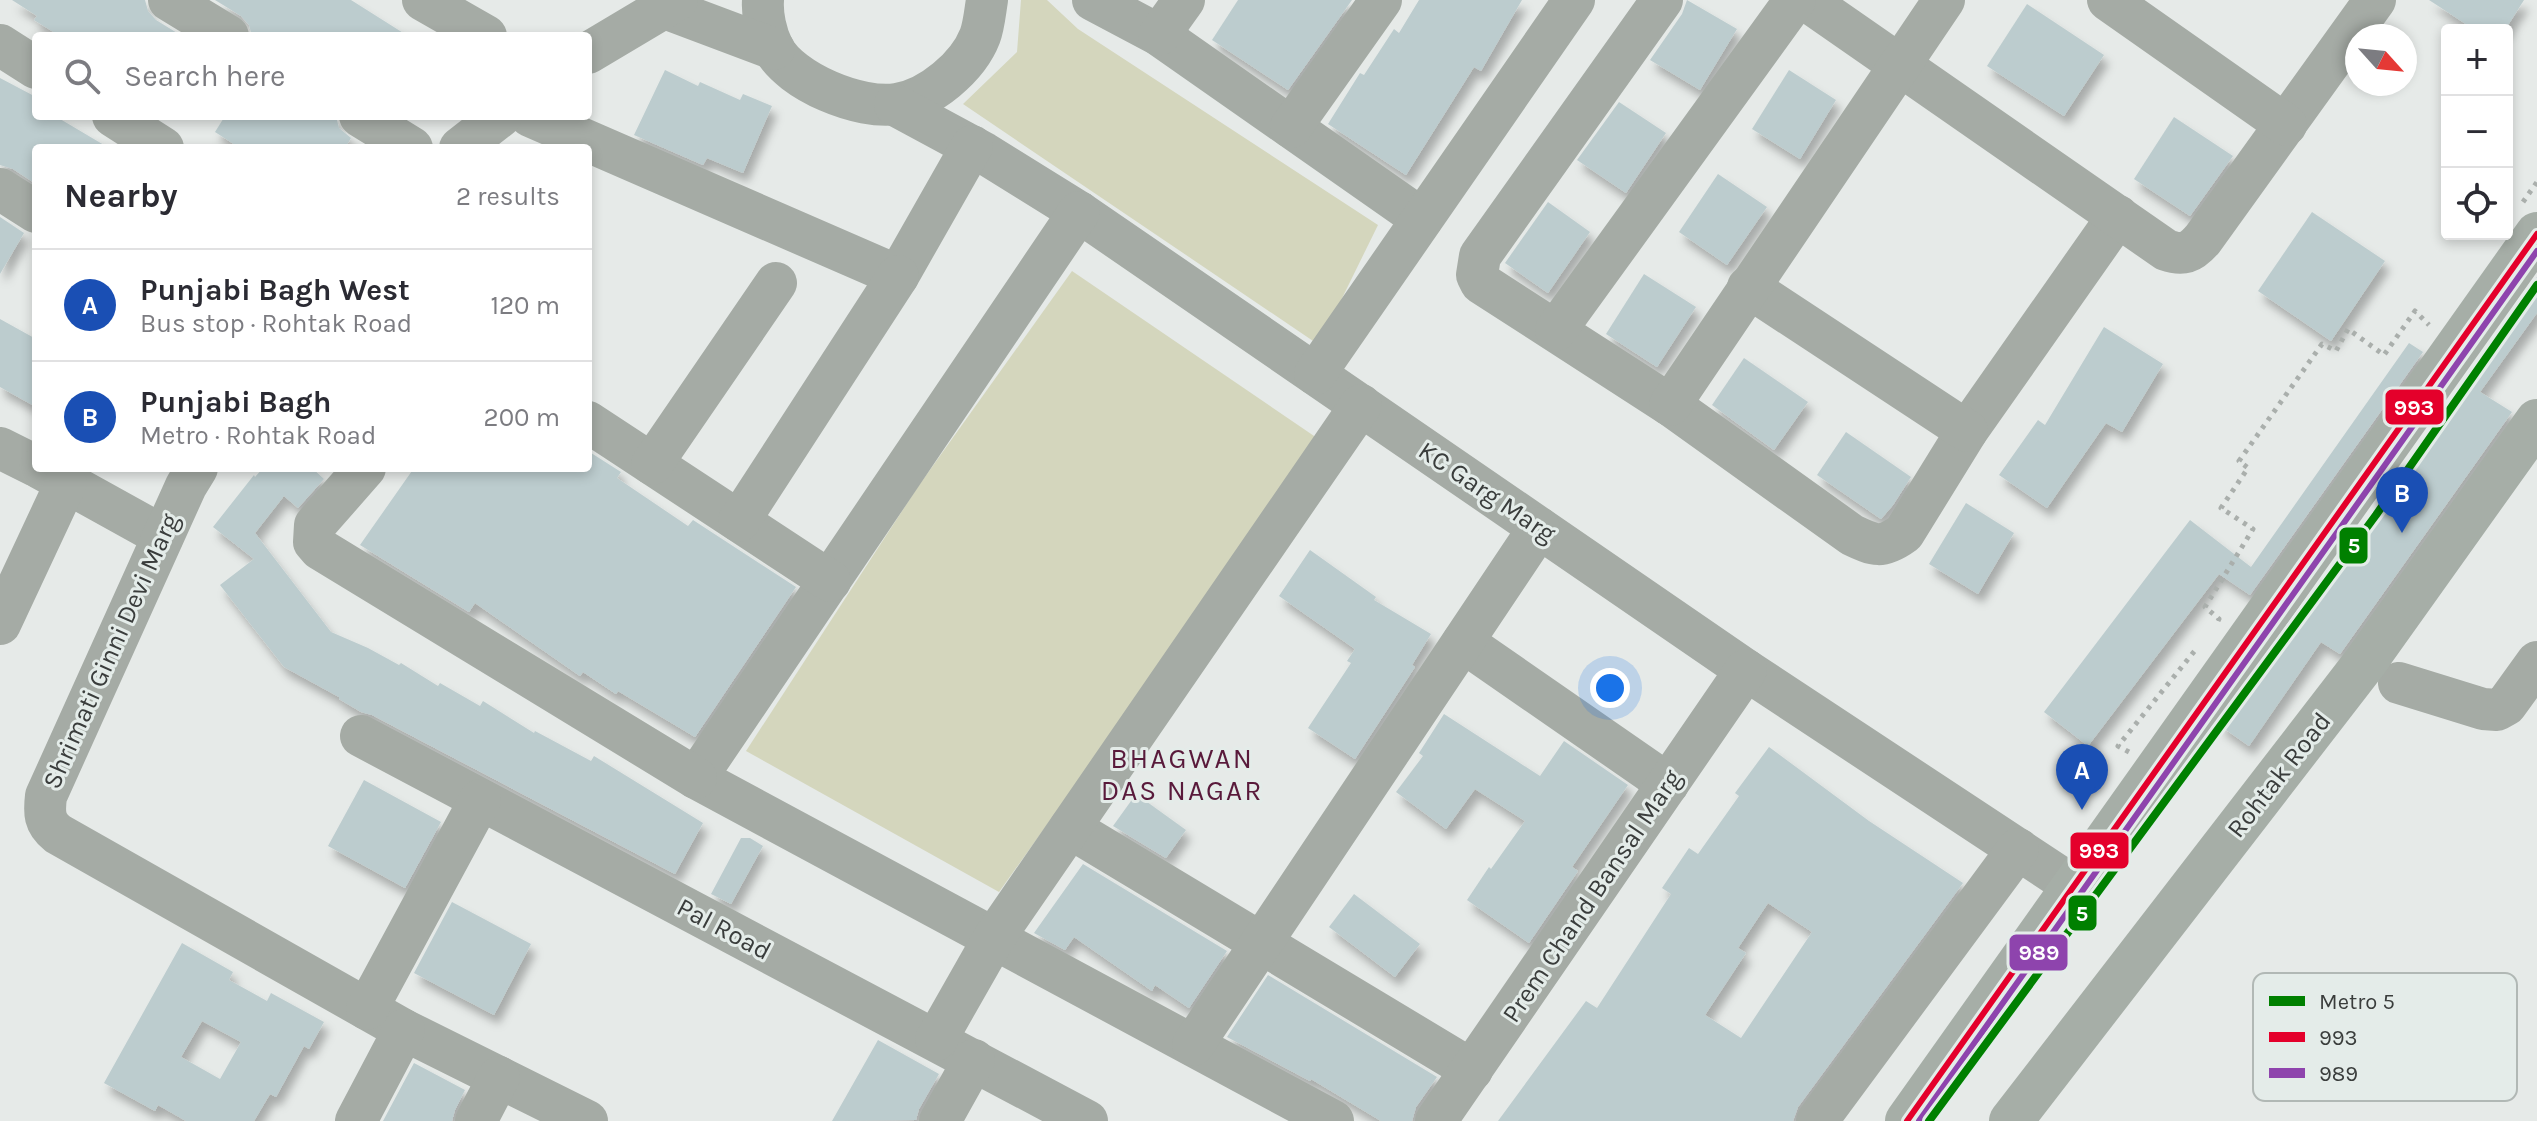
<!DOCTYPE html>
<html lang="en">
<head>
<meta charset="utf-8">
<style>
	:root { --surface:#fff; --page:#f2f2f3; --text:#2b2b33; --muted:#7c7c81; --line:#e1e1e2; --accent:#d93025 }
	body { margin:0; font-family:Karla,sans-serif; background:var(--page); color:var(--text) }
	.controls { position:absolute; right:24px; top:24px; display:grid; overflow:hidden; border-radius:8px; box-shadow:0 4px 12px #0003 }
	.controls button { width:72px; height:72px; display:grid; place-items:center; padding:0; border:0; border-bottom:2px solid var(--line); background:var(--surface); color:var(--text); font:40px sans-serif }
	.compass { position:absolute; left:2345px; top:24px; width:72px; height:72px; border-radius:50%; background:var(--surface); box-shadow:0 4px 12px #0003; rotate:117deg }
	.you { position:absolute; left:1610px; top:688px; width:28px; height:28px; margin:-20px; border:6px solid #fff; border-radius:50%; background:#1a73e8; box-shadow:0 0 0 12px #1a73e833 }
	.badge { display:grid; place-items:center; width:52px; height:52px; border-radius:50%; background:var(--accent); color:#fff; font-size:26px; font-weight:700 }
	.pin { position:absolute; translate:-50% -66px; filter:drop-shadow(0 2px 4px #0008) }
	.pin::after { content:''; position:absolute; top:42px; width:28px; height:24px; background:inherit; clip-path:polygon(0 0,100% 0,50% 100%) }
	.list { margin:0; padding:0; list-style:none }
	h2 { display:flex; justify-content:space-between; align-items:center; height:104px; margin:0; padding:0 32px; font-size:34px }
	h2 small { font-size:26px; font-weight:400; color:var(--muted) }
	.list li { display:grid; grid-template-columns:52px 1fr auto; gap:24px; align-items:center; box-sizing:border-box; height:112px; padding:0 32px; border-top:2px solid var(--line) }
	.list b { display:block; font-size:30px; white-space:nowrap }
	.list p { margin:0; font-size:26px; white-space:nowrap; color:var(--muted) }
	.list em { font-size:26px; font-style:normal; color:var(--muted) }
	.icon { flex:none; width:44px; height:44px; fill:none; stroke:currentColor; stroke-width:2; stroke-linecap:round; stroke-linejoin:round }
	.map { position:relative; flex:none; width:2537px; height:1121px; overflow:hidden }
	.search { position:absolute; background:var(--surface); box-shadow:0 4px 12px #0003; left:32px; top:32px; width:560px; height:88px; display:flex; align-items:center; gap:20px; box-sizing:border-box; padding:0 28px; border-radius:8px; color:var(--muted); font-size:30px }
	.panel { position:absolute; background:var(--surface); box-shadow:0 4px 12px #0003; left:32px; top:144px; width:560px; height:328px; border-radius:8px }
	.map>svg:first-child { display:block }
</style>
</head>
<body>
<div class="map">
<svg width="2537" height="1121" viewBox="0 0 2537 1121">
	<defs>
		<filter id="shadow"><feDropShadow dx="5" dy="9" stdDeviation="4" flood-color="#0004"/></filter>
	</defs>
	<rect width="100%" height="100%" fill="#e6eae8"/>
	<g fill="#d4d6bd">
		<path d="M1021,0H1047L1078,29L1378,225L1319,345L963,104L1017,52Z"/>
		<path d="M1072,271L1317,438L1180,638L999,892L746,751L917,488Z"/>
	</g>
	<g fill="#bcccce" fill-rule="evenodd" filter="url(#shadow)">
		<path d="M12,0H145L148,11L156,20L182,36H60L34,20L37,16Z"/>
		<path d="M215,0H351L408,36H252L249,25L241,16Z"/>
		<path d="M1238,0H1352L1288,90L1212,40Z"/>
		<path d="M1419,0H1522L1481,71L1474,67L1406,175L1328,124L1360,73L1364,75L1394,29L1399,33Z"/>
		<path d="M1687,0L1737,29L1700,90L1650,60L1682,14Z"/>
		<path d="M2429,0H2524L2505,30H2475Z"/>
		<path d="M2027,4L2104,55L2064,116L1987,66Z"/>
		<path d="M665,70L698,86L700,82L740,100L743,94L772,106L743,173L707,158L703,165L634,135Z"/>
		<path d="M1789,70L1836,100L1800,159L1752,129Z"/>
		<path d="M0,78L36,97V116H55L109,148H36V184L13,169L0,165Z"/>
		<path d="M1619,102L1666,133L1626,193L1577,160Z"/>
		<path d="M225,116H336L339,128L351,138L345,148H240L215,132Z"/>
		<path d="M2174,117L2233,156L2190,216L2134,179Z"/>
		<path d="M1718,174L1767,207L1727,265L1679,232Z"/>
		<path d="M1548,202L1590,232L1548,293L1505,263Z"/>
		<path d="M2312,212L2385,261L2331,341L2258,291Z"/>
		<path d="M0,217L24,233L0,274Z"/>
		<path d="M1644,274L1696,307L1657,367L1606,334Z"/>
		<path d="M2537,277V313L2480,392L2512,412L2340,654L2321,642L2249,746L2219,725Z"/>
		<path d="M0,319L36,339V407L0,387Z"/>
		<path d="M2104,327L2163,364L2122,432L2106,423L2047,508L1999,475L2038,420L2045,425Z"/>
		<path d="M2409,343L2423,352L2250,595L2219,574L2088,746L2044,712L2190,520L2251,567Z"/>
		<path d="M1744,358L1808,402L1774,450L1712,405Z"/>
		<path d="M1846,432L1911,477L1893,505L1881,519L1817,475Z"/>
		<path d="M588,451L621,472L617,478L688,526L693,520L796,587L695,737L618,691L616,694L583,672L580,676L475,603L469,612L360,545L414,468H588Z"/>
		<path d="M263,468H312L324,479L298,508L284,496L255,533L331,632L368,648L399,665L401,663L438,686L440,683L480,706L483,701L534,733L535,731L591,761L594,756L703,823L675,874L372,715L361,712L339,699V697L284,667L220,585L254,559L213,527L254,475L255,477Z"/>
		<path d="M1966,503L2014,533L1978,594L1929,564Z"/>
		<path d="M1310,550L1376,597L1374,600L1431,634L1412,665L1415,667L1355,759L1308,728L1351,663L1347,661L1355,649L1279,596Z"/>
		<path d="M1444,714L1540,776L1564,741L1628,785L1572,867L1578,871L1529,943L1467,900L1489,867L1491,869L1525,821L1475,789L1446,829L1396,792L1423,756L1419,753Z"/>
		<path d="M1769,747L1869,821L1963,883L1798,1107L1793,1121H1498L1586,1001L1597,1008L1671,894L1662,888L1689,848L1698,854L1739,796L1735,793ZM1768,903L1812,932L1741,1038L1705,1015L1746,953L1738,948Z"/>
		<path d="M364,780L441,822L405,888L328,846Z"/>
		<path d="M1136,794L1186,830L1166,858L1113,826Z"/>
		<path d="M741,838H750L763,846L731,904L711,894Z"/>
		<path d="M1083,864L1227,951L1189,1008L1155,985L1152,991L1074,937L1065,950L1034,933Z"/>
		<path d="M1354,894L1420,944L1395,977L1329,927Z"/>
		<path d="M452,902L531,944L494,1015L414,973Z"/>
		<path d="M182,943L233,972L229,980L267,1001L271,993L324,1022L309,1049L304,1046L276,1097L270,1094L254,1121H186L158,1105L155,1111L104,1083ZM202,1021L241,1042L220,1079L181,1057Z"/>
		<path d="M1268,975L1437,1077L1416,1107L1412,1121H1381L1311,1079L1310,1081L1227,1037Z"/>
		<path d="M878,1040L939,1074L919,1109L916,1120L832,1121Z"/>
		<path d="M414,1063L465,1090L455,1110L452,1121H383Z"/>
	</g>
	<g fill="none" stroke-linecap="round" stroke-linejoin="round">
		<g stroke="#aaafac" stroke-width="5" stroke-dasharray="4 6" stroke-linecap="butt">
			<path d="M2523,202L2537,182"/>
			<path d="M2218,621L2219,619L2205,607L2253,529L2221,508L2248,468L2239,461L2322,344L2336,351L2348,329L2384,355L2415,311L2429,325"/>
			<path d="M2129,752L2118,746L2197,648"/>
		</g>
		<g stroke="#a5aba5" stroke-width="42">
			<path d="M169,0L228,36"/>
			<path d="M423,0L486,36"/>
			<path d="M763,0C762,15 766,34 773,48C791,82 860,110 897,104C930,99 968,67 980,36C984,25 985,12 987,0"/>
			<path d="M1093,0L1159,35L1422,219"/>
			<path d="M1662,0L1480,256L1477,275L1481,283L1670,405L1852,535C1875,546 1882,549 1904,533L1967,431L2118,216"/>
			<path d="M1806,0L2166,250C2183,256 2191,253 2203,239L2375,0"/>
			<path d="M2108,0L2286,125"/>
			<path d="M665,8L774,49"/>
			<path d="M1159,35L1184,0"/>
			<path d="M0,45L36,68"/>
			<path d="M588,53L677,0"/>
			<path d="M895,105L984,153L1079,212L1746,670L2075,887"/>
			<path d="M113,116L163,148"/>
			<path d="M360,116L412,148"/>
			<path d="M530,116L898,276L972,146"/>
			<path d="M1291,127L1381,0"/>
			<path d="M460,148L501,116"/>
			<path d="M0,189L36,212"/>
			<path d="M1079,212L696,778L1333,1121"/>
			<path d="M1748,287L1967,431"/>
			<path d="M1556,330L1795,0"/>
			<path d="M1315,374L1574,0"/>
			<path d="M1670,405L1944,0"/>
			<path d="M588,422L830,581"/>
			<path d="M0,448L36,466"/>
			<path d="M652,464L776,283"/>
			<path d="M40,468L163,536"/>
			<path d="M197,468L186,486L46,796C44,813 44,823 58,834L404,1030L587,1121"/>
			<path d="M365,468L315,525L314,542L320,549L696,778"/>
			<path d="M739,521L898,276"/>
			<path d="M0,624L66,483"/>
			<path d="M1463,642L1668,784"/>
			<path d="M2399,683L2483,709L2497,710L2506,705L2537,662"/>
			<path d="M361,736L1087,1121"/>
			<path d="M1070,828L1472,1070"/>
			<path d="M367,1009L480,800"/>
			<path d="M936,1040L994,938L1361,405"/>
			<path d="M1193,1045L1539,528"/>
			<path d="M356,1121L404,1030"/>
			<path d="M476,1121L499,1077"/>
			<path d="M940,1121L974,1060"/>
			<path d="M1436,1121L1746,670"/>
			<path d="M1817,1121L2018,849"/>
		</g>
		<g stroke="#a6aea7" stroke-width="44">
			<path d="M1907,1121L2537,234"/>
			<path d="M2011,1121L2363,665L2537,421"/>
		</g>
		<defs>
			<path id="bus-1" d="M1907,1121L2537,234"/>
			<path id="bus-2" d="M1919,1121L2537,251"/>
		</defs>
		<use href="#bus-1" stroke="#e4ece9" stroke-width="12"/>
		<use href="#bus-2" stroke="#e4ece9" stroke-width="12"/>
		<use href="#bus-1" stroke="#e4002b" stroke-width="6"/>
		<use href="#bus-2" stroke="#8e44ad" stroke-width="6"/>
		<defs>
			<path id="metro-1" d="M1929,1121L2376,515L2537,285"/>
		</defs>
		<use href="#metro-1" stroke="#e4ece9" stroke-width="14"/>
		<use href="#metro-1" stroke="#008000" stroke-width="8"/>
	</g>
	<g text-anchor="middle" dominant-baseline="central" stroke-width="6" stroke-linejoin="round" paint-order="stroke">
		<g font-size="26" fill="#3a3d3c" stroke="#e4ece9">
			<text transform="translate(1487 492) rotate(34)">KC Garg Marg</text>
			<text transform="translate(111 651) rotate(-66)">Shrimati Ginni Devi Marg</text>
			<text transform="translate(2279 775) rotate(-52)">Rohtak Road</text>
			<text transform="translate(1592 896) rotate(-56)">Prem Chand Bansal Marg</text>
			<text transform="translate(724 929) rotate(28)">Pal Road</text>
		</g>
		<g font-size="28" letter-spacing="2" fill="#591a3b" stroke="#e4ece9">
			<text x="1182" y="758">BHAGWAN<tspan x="1182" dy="32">DAS NAGAR</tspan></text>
		</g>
	</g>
	<rect x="2253" y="973" width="264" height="128" rx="12" fill="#e4ece9" stroke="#b1b8b5" stroke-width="2"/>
	<rect x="2269" y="996" width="36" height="10" fill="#008000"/>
	<rect x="2269" y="1032" width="36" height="10" fill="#e4002b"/>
	<rect x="2269" y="1068" width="36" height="10" fill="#8e44ad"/>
	<g font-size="22" fill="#3a3d3c">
		<text x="2319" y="1009">Metro 5</text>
		<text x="2319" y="1045">993</text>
		<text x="2319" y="1081">989</text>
	</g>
	<g stroke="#e4ece9" stroke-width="3">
		<rect x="2384" y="388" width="61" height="38" rx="8" fill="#e4002b"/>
		<rect x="2338" y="526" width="31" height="39" rx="8" fill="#008000"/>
		<rect x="2069" y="831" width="61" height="39" rx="8" fill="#e4002b"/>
		<rect x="2067" y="894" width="31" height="38" rx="8" fill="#008000"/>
		<rect x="2008" y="933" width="61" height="39" rx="8" fill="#8e44ad"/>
	</g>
	<g font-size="22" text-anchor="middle" font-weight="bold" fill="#fff">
		<text x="2414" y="415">993</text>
		<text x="2354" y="553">5</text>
		<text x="2099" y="858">993</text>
		<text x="2082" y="921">5</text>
		<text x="2039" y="960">989</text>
	</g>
</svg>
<div class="controls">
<button>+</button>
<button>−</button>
<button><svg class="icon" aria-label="locate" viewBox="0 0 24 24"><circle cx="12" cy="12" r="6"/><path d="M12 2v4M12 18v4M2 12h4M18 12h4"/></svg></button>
</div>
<svg class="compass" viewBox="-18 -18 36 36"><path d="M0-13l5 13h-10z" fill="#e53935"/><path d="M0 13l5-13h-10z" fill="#7c7c81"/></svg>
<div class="you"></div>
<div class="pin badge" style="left:2082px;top:810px;background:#1a4fb4">A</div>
<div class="pin badge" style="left:2402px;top:533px;background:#1a4fb4">B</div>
<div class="search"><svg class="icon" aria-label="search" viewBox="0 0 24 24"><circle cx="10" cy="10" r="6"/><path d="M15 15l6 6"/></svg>Search here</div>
<section class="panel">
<h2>Nearby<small>2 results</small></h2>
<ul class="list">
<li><span class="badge" style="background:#1a4fb4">A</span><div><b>Punjabi Bagh West</b><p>Bus stop · Rohtak Road</p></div><em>120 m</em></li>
<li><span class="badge" style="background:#1a4fb4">B</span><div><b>Punjabi Bagh</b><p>Metro · Rohtak Road</p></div><em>200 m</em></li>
</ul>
</section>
</div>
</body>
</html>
